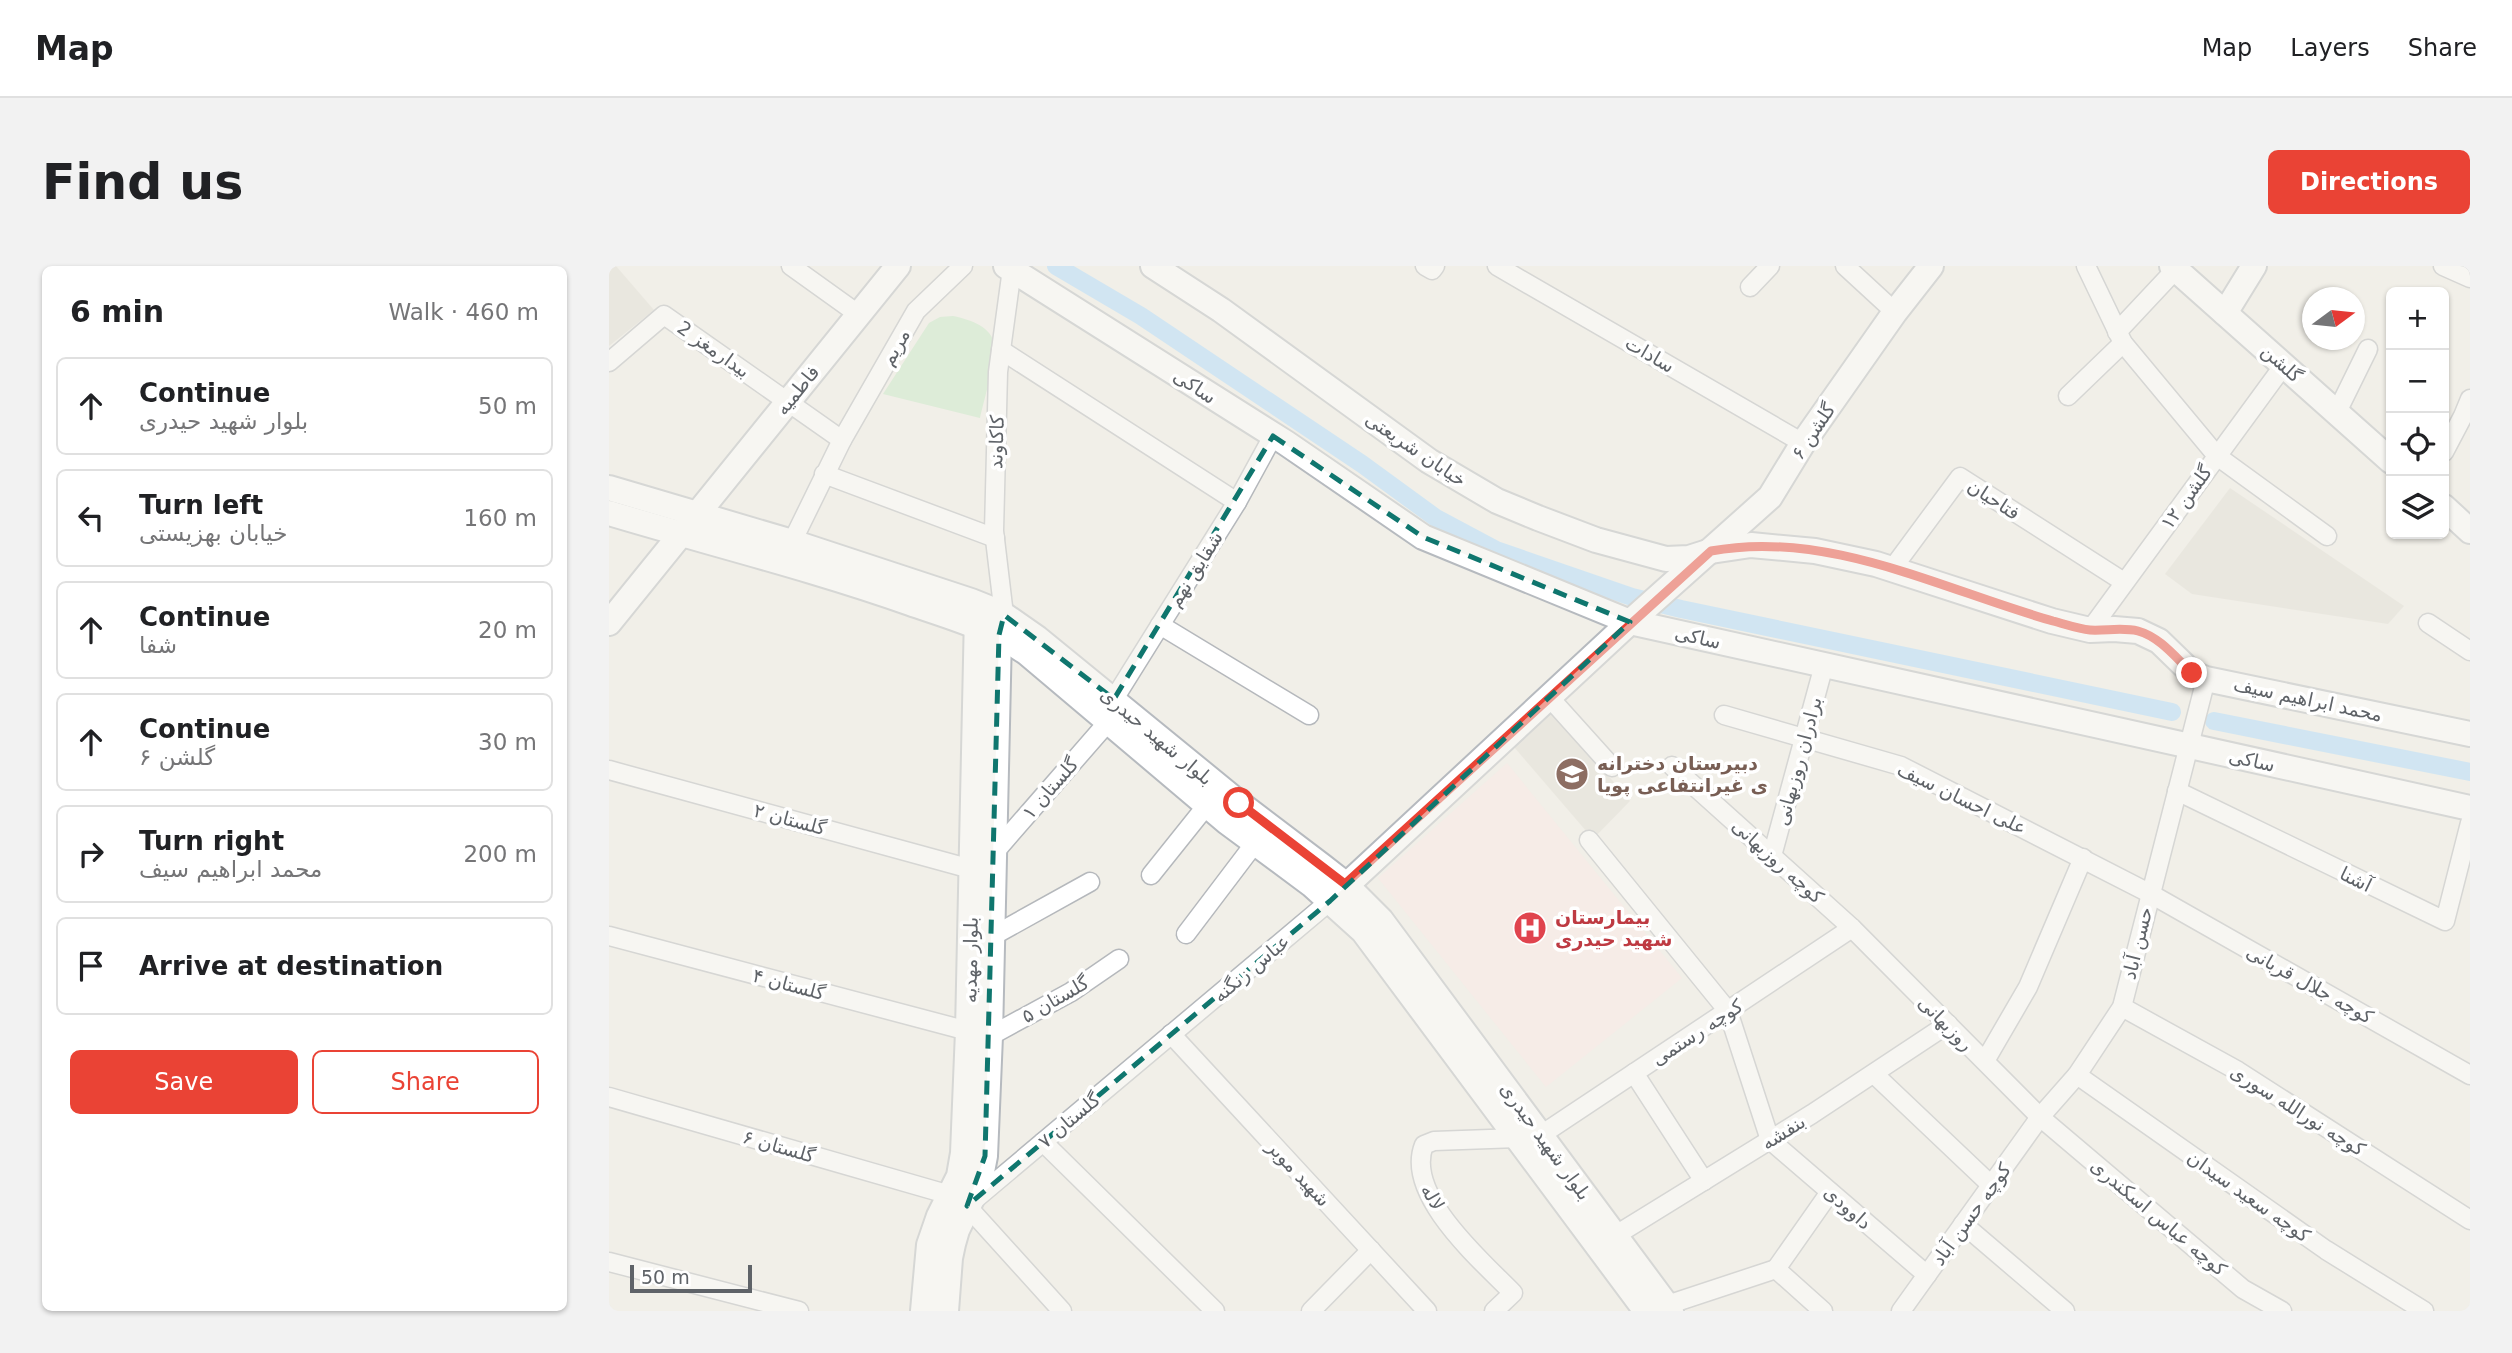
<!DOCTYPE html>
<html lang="en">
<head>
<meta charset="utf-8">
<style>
	:root { --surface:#fff; --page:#f2f2f2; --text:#202124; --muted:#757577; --line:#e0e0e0; --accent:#ea4335 }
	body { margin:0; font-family:"DejaVu Sans",Cairo,sans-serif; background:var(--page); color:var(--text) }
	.controls { position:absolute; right:21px; top:21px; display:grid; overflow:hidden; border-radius:10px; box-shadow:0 2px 5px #0004 }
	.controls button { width:63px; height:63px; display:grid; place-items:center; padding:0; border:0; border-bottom:2px solid var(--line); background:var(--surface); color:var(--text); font:35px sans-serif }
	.compass { position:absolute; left:1693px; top:21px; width:63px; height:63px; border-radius:50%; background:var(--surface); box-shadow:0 2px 5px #0004; rotate:75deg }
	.scale { position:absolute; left:21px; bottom:18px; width:122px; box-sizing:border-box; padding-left:7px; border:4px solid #5f6368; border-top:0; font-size:19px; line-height:24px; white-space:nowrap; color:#5f6368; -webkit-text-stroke:5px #fff; paint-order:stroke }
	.stop { position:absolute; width:21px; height:21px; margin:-16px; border:5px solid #ea4335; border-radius:50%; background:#fff }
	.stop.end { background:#ea4335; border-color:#fff; box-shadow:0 2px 7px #0008 }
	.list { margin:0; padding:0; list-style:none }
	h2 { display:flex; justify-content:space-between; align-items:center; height:91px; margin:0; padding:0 28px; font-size:30px }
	h2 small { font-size:23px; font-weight:400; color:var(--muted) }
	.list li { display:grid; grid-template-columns:46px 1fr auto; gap:21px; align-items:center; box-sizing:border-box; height:98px; margin:0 14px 14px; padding:0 14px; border:2px solid var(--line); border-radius:10px }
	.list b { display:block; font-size:26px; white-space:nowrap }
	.list p { margin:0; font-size:23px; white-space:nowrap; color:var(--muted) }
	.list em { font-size:23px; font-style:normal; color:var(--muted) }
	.actions { display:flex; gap:14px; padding:21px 28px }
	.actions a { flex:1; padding:16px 0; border:2px solid var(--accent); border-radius:10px; text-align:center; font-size:24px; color:var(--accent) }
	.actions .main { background:var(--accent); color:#fff }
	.icon { flex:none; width:38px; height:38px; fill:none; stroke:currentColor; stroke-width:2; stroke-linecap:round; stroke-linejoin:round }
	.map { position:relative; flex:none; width:1861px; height:1045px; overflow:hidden; border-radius:10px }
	header { display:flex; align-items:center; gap:42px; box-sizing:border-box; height:98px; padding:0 35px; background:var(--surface); border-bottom:2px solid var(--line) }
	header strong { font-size:33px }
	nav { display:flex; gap:38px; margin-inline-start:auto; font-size:24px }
	.intro { display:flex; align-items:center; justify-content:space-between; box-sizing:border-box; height:168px; padding:0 42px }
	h1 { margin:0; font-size:49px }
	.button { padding:18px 32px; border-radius:10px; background:var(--accent); color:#fff; font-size:24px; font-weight:700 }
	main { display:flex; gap:42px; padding:0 42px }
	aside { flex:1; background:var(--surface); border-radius:10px; box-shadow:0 2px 5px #0004 }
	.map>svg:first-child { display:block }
</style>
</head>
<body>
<header>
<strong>Map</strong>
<nav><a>Map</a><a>Layers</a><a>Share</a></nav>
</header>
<div class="intro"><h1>Find us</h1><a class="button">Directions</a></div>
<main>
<aside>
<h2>6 min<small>Walk · 460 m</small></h2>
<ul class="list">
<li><svg class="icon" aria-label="ahead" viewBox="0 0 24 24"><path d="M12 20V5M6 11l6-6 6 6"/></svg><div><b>Continue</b><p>بلوار شهید حیدری</p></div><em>50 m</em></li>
<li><svg class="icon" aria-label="left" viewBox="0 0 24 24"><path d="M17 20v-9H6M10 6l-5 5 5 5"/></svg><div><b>Turn left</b><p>خیابان بهزیستی</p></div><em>160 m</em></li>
<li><svg class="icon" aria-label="ahead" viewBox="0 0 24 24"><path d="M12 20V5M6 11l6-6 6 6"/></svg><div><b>Continue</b><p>شفا</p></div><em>20 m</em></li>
<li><svg class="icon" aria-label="ahead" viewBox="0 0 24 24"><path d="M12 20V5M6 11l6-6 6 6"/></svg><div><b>Continue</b><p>گلشن ۶</p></div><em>30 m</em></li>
<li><svg class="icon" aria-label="right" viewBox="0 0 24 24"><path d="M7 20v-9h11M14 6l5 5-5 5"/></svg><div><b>Turn right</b><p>محمد ابراهیم سیف</p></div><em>200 m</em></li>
<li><svg class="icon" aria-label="arrive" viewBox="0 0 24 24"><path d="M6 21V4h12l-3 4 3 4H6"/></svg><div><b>Arrive at destination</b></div></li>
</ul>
<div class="actions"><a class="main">Save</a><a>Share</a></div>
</aside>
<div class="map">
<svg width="1861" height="1045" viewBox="0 0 1861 1045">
	<rect width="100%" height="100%" fill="#f1efe8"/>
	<g fill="#e1ded6">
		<path d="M0,0H7L45,44L0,80Z"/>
		<path d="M1621,222L1795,340L1779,358L1583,328L1556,308Z"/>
		<path d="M943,444L1021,535L984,573L905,481Z"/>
	</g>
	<path fill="#fce8e6" d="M898,497L1073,712L937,821L769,612Z"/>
	<path fill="#c5e8c5" d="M344,50C358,53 380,59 385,76C389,88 374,137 371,152L274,128L320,57L331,51Z"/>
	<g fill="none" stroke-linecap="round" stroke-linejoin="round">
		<g stroke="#aadaff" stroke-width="18">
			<path d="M447,0L532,50L753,198L827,252L887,284L1023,331L1072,343L1563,446"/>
			<path d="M1605,455L1861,506"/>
		</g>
		<defs>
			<g id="street">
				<path d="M182,0L249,48"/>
				<path d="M816,0L823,4L826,0"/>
				<path d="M888,0L1194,177"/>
				<path d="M1236,0L1286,46"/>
				<path d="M1477,0L1514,77L1608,190L1718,270"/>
				<path d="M1834,0L1861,12"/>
				<path d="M1141,21L1161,0"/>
				<path d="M1508,66L1567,3"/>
				<path d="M392,84L628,236"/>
				<path d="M0,96L55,49L233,174"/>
				<path d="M1459,130L1514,77"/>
				<path d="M1728,146L1759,83"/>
				<path d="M1835,186L1854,150L1861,133"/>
				<path d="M215,208L386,272"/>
				<path d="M183,276L233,174L307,45L354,0"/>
				<path d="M1283,303L1351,211L1515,316"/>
				<path d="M395,349L385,265L389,106L403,3"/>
				<path d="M1819,357L1861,385"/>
				<path d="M551,359L700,449"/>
				<path d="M1481,364L1675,99"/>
				<path d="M940,431L1003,501"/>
				<path d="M505,433L628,236L664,170"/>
				<path d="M1115,449L1292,500L1540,627L1861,809"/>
				<path d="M1063,500L1243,662L1431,851L1634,1023L1673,1045"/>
				<path d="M0,504L362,603"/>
				<path d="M1568,525L1836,655L1861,557"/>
				<path d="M980,574L1119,745L1161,874L1318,1009"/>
				<path d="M384,588L499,456"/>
				<path d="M1163,590L1215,399"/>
				<path d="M542,609L598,539"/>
				<path d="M577,668L646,577"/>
				<path d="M0,670L359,765"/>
				<path d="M382,671L481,616"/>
				<path d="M1513,741L1629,805L1861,954"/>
				<path d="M562,768L818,1045"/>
				<path d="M381,770L462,726L510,693"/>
				<path d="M1376,795L1419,721L1474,592"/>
				<path d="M1025,807L1095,915"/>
				<path d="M1265,808L1382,919"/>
				<path d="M1468,809L1717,984L1815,1045"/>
				<path d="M0,831L341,929"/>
				<path d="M932,869L1243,662"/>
				<path d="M434,876L606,1045"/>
				<path d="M1354,958L1456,1045"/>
				<path d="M1007,969L1203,848L1339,758"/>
				<path d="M0,996L190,1045"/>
				<path d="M1167,1003L1221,926"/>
				<path d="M1058,1039L1167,1003L1214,1045"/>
				<path d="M453,1045L358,940L721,635"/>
				<path d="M702,1045L762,984"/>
				<path d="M885,1045L904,1027C873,995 795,929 815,879L825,875L909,872"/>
				<path d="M1292,1045L1431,851L1468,809L1513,741L1597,413"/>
			</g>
			<g id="secondary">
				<path d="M397,0L677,177L814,271L1021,356L1861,542"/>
				<path d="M544,0L612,44L820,195L888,235L929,252L987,274L1057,293L1080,292L1102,285L1142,279L1206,285L1267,298L1443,355L1481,364L1505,363L1529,365L1550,375L1583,407L1597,413L1861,468"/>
				<path d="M1563,0L1782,195"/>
				<path d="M1616,47L1645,0"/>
				<path d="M0,222L183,276L362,335L392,347L428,372L630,537L713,600L736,618L772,654L1062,1045"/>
				<path d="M1835,241L1861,265"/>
				<path d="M0,247C100,277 202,302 301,337C341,351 382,362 418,387L618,556L703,619L754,665L1037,1045"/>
				<path d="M0,357L289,0"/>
				<path d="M727,629L1021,356L1161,231L1194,177L1286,46L1322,0"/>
				<path d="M314,1045L320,979L330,950L350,910L354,887L359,765L368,348"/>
				<path d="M337,1045L341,992L344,978L348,964L371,916L376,890L381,770L390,369L393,357"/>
			</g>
		</defs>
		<use href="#street" stroke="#b5b8bc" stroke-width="21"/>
		<use href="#secondary" stroke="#b6babf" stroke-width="28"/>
		<use href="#street" stroke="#fff" stroke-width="18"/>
		<use href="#secondary" stroke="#fff" stroke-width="24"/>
	</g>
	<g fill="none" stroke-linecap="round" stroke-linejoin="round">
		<path stroke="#ea4335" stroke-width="9" d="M630,537L736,618L1102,285C1219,263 1334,324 1444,355C1456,358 1469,363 1481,364C1497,365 1513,361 1529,365C1551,371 1567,392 1583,407"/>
	</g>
	<path d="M0 0H1861V1045H0ZM664,170L814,271L1021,356L721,635L358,940L376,890L390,369L395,349L505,433Z" fill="#f1efe8" fill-opacity=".55" fill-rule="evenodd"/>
	<path fill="none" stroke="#0f766e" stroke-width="5" stroke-dasharray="14 9" stroke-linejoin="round" d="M664,170L814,271L1021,356L721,635L358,940L376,890L390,369L395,349L505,433Z"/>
	<defs>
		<symbol id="school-disc" viewBox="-11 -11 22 22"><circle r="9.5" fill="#8d6e63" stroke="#fff"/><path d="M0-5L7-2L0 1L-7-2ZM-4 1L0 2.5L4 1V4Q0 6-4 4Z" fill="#fff"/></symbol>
		<symbol id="hospital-disc" viewBox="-11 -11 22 22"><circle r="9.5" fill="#e0444e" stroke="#fff"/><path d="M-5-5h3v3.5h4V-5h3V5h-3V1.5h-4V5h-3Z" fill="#fff"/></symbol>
	</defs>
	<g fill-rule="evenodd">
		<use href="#school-disc" x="944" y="489" width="38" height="38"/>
		<use href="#hospital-disc" x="902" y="643" width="38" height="38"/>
	</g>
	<g text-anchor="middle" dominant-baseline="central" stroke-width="7" stroke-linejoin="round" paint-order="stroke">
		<g font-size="19" fill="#5f6368" stroke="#fff">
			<text transform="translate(286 81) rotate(-60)">مریم</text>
			<text transform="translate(105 83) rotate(35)">بیدارمغز 2</text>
			<text transform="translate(1041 88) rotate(30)">سادات</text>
			<text transform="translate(1673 97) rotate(42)">گلشن</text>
			<text transform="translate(586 120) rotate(33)">ساکی</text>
			<text transform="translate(188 124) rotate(-51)">فاطمیه</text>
			<text transform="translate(1204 165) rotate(-56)">گلشن ۶</text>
			<text transform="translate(387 176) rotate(-88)">کاکاوند</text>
			<text transform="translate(807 183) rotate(34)">خیابان شریعتی</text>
			<text transform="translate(1577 231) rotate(-54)">گلشن ۱۲</text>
			<text transform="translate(1385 233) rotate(33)">فتاحیان</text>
			<text transform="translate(586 303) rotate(-58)">شقایق نهم</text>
			<text transform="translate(1089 371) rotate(13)">ساکی</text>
			<text transform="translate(1699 433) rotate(12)">محمد ابراهیم سیف</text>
			<text transform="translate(548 470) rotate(40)">بلوار شهید حیدری</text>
			<text transform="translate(1643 494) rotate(12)">ساکی</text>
			<text transform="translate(1189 495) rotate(-75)">برادران روزبهانی</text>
			<text transform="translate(441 522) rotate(-49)">گلستان ۱</text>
			<text transform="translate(1353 532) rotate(26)">علی احسان سیف</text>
			<text transform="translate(181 553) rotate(15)">گلستان ۲</text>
			<text transform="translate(1169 595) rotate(42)">کوچه روزبهانی</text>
			<text transform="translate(1747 613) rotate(26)">آشنا</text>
			<text transform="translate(1528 677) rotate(-76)">حسن آباد</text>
			<text transform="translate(361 694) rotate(-89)">بلوار مهدیه</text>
			<text transform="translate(642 702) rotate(-40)">عباس زنگنه</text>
			<text transform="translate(180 718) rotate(15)">گلستان ۴</text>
			<text transform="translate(1701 718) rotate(29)">کوچه جلال قربانی</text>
			<text transform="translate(446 733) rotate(-30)">گلستان ۵</text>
			<text transform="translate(1337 757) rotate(45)">روزبهانی</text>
			<text transform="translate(1088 766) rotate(-33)">کوچه رستمی</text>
			<text transform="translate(1689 844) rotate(32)">کوچه نورالله سوری</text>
			<text transform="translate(460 854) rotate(-40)">گلستان ۷</text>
			<text transform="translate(1174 866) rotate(-32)">بنفشه</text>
			<text transform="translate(937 875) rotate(54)">بلوار شهید حیدری</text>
			<text transform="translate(170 880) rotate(16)">گلستان ۶</text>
			<text transform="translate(690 907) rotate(47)">شهید موبر</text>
			<text transform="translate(1640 930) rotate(35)">کوچه سعید سیدان</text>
			<text transform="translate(824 931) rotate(60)">لاله</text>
			<text transform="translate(1239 941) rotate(41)">داوودی</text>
			<text transform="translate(1362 948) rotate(-54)">کوچه حسن آباد</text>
			<text transform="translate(1550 951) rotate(40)">کوچه عباس اسکندری</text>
		</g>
		<g font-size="19" font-weight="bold" fill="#785e54" stroke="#fff" text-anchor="start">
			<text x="988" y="497">دبیرستان دخترانه<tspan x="988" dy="22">ی غیرانتفاعی پویا</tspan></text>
		</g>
		<g font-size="19" font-weight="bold" fill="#be3a42" stroke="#fff" text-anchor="start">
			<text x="946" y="651">بیمارستان<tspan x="946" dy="22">شهید حیدری</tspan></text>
		</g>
	</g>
</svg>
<div class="controls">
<button>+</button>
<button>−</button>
<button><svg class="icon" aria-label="locate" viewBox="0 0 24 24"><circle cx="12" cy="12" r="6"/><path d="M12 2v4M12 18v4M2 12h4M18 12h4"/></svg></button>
<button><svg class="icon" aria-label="layers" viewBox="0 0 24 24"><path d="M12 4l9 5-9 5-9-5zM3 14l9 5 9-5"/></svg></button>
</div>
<svg class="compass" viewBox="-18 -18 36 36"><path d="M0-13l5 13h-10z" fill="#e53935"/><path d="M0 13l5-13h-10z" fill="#757577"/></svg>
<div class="scale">50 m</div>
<div class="stop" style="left:630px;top:537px"></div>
<div class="stop end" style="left:1583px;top:407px"></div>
</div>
</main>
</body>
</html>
